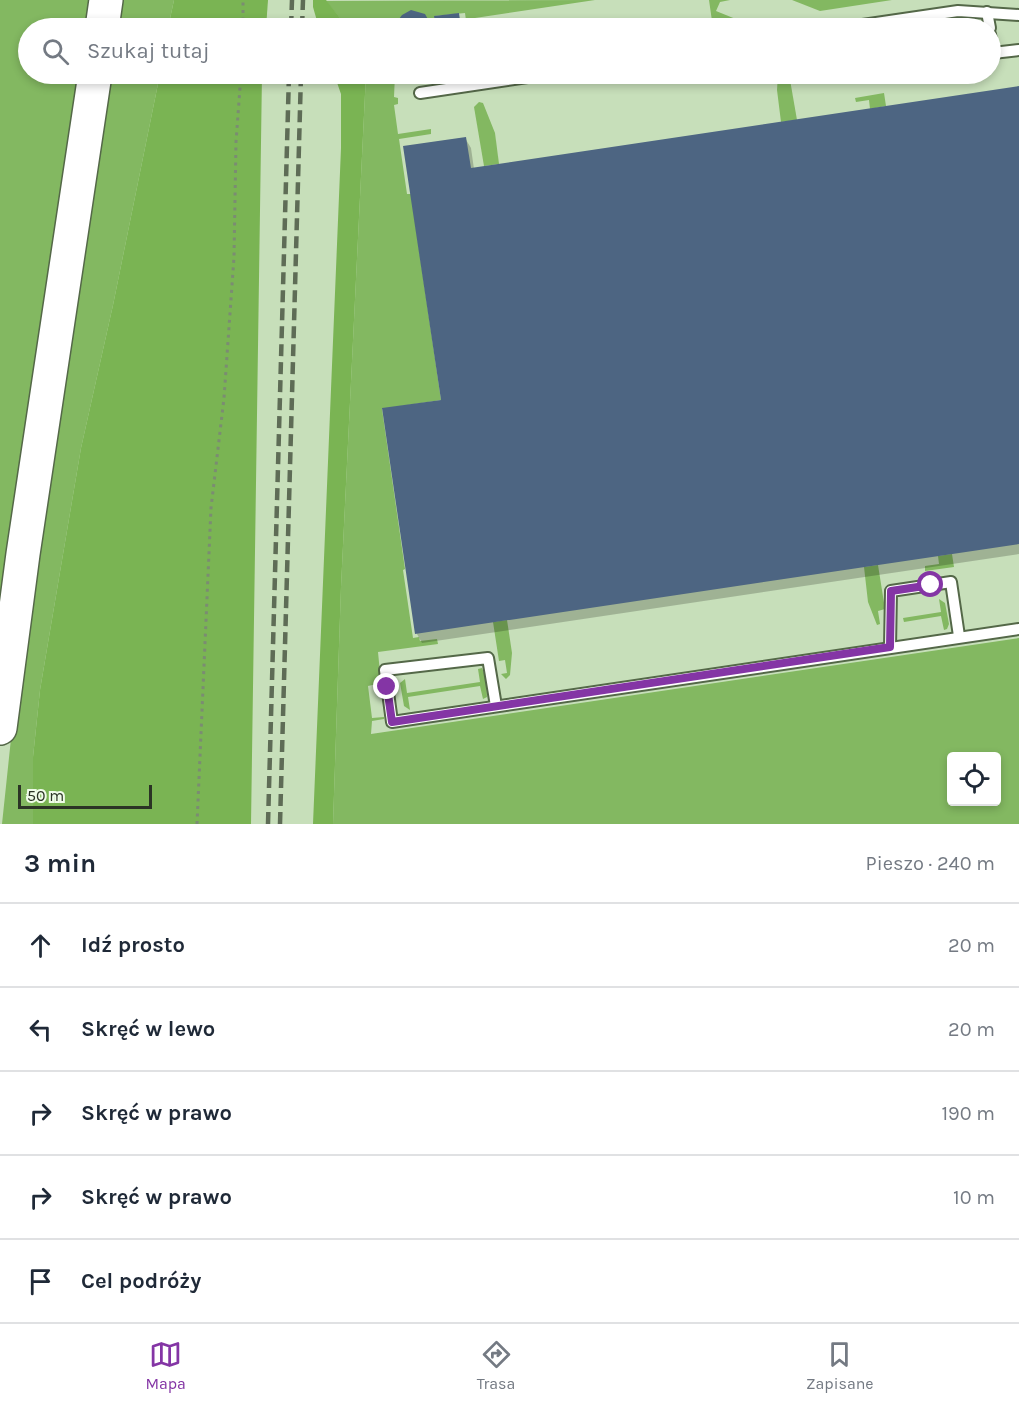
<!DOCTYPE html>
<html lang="pl">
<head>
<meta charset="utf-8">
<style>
	:root { --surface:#fff; --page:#f6f6f7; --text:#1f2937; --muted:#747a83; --line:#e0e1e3; --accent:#8435a5 }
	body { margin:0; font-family:Karla,sans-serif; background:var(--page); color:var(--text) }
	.controls { position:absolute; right:18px; bottom:18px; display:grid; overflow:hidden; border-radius:6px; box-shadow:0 3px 9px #0003 }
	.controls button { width:54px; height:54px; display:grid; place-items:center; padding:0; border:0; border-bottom:2px solid var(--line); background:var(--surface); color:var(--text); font:30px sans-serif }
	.scale { position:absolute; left:18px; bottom:15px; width:134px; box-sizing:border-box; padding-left:6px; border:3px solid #2b3425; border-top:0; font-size:16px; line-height:21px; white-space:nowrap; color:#2b3425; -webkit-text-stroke:4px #f0fce9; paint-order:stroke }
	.stop { position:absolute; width:18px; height:18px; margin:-14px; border:4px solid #8435a5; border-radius:50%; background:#fff }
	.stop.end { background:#8435a5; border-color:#fff; box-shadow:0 2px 6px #0008 }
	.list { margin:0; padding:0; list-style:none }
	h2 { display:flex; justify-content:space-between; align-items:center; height:78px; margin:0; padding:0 24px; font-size:26px }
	h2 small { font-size:20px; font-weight:400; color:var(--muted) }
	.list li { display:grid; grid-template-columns:39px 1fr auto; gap:18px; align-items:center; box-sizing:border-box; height:84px; padding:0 24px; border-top:2px solid var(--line) }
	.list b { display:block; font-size:22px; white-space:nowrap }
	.list em { font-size:20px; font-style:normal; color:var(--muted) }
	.icon { flex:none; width:33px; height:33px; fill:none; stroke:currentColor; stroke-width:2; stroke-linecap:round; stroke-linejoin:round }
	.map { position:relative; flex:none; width:1019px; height:824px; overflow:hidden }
	.search { position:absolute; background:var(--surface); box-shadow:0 3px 9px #0003; left:18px; right:18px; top:18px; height:66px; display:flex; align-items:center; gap:15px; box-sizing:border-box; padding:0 21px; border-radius:33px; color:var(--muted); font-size:22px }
	.sheet { height:498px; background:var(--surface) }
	nav { display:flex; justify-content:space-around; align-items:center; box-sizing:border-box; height:84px; border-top:2px solid var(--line); background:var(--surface); font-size:16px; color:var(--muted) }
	nav a { display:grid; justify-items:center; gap:3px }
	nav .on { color:var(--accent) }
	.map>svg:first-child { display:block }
</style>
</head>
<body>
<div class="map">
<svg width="1019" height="824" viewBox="0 0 1019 824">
	<rect width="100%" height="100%" fill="#c7dfba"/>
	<g fill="#83b861" fill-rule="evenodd">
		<path d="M0,0H94L90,28H28V74H83L0,642Z"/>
		<path d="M120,0H174L168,28H116Z"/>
		<path d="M595,0L475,18L477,28H467L465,13L435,16L436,28H348L326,1Z"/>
		<path d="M709,0H730L720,2L716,11L753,26L755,28H713Z"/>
		<path d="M792,0H892L820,11Z"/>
		<path d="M109,74H160L113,305L81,448L40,690L33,757V824H2L15,701Z"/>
		<path d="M366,74H395L394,97L398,98V104L394,105L398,134L431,129V134L399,139L407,194H411L441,400L382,409L405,569L403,570L413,638L419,637L420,641L437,639L438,644L378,652L381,683L368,686L372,718L384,717V719L372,721L371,734L1019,638V824H333L341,587ZM952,756H996V802H952Z"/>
		<path d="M778,74H789L797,120L781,122L777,90Z"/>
		<path d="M884,93L886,106L870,109L869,100L856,102L855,98Z"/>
		<path d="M479,102L483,103L495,133L499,164L484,166L474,107Z"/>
		<path d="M952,554L954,567L925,571V566L939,564L938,556Z"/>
		<path d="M878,565L885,609L878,611L880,624L877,625L868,602L864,567Z"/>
		<path d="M939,599L945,603L949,624L947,629L944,630L941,616L904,622L903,618L941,612Z"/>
		<path d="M507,620L512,653L510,675L506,679L501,674L507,673L505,660L499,661L493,622Z"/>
		<path d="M482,668L486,678L487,697L483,699L480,686L408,697L410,710L404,706L400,683L405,679L407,693L480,682L478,669Z"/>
	</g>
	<g fill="#7ab453">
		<path d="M174,0H268L266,28H168Z"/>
		<path d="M313,0H326L348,28H319L313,7Z"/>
		<path d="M160,74H262L251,824H33V757L40,690L81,448L113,305Z"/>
		<path d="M334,74H366L341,587L333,824H313L341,148V94Z"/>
	</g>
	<g fill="#0003">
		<path d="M458,15L462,28H438L436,18Z"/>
		<path d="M1019,88V554L422,643L417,634L443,401L465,138L471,148L474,169Z"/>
	</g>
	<g fill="#4d6582">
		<path d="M411,10L425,14L430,23V28H398L399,19L402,15Z"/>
		<path d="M459,13L461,28H436L434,16Z"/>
		<path d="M1019,86V544L415,634L382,408L441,400L403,146L466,137L471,168Z"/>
	</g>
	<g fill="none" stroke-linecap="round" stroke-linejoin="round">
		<defs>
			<g id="lane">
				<path d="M987,12L990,28"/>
				<path d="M842,28L958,11L1019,15"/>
				<path d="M990,34L993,53L1019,50"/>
				<path d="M420,93L548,74"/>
				<path d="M890,647L891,591L951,582L959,636"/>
				<path d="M496,706L488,658L385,670L392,722L1019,629"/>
			</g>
			<g id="highway">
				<path d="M102,28L106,0"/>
				<path d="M0,728L23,554L95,74"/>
			</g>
		</defs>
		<use href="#lane" stroke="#546848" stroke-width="14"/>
		<use href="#highway" stroke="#546848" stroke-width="36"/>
		<g stroke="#7b8c72" stroke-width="3" stroke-dasharray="3 4.5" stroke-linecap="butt">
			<path d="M243,28V0"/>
			<path d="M197,824L211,508L224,398L234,257L236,142L241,74"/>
		</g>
		<use href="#lane" stroke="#fff" stroke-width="10"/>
		<use href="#highway" stroke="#fff" stroke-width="33"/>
		<g stroke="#5e6c56" stroke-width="4.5" stroke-dasharray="12 6" stroke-linecap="butt">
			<path d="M291,28L292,0"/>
			<path d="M302,28L303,0"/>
			<path d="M268,824L289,74"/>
			<path d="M280,824L301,74"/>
		</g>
	</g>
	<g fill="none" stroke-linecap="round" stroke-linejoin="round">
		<path stroke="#8435a5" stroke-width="8" d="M387,687L392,722L890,647L891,591L931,585"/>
	</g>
</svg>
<div class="controls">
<button><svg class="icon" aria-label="locate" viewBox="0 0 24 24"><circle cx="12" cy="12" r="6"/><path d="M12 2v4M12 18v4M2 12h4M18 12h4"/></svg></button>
</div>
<div class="scale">50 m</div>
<div class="stop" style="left:931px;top:585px"></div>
<div class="stop end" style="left:387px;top:687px"></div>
<div class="search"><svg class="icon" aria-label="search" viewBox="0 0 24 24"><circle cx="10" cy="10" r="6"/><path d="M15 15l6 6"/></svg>Szukaj tutaj</div>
</div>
<section class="sheet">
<h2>3 min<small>Pieszo · 240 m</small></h2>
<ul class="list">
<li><svg class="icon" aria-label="ahead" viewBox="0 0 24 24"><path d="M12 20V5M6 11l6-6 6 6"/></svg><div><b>Idź prosto</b></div><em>20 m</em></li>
<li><svg class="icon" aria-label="left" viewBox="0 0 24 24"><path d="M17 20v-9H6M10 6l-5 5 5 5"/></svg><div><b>Skręć w lewo</b></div><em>20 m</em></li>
<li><svg class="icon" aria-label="right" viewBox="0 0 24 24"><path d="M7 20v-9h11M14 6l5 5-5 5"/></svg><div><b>Skręć w prawo</b></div><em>190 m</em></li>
<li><svg class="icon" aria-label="right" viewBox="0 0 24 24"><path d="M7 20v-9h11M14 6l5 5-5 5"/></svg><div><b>Skręć w prawo</b></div><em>10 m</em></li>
<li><svg class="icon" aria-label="arrive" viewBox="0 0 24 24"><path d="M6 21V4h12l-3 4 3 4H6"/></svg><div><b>Cel podróży</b></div></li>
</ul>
</section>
<nav>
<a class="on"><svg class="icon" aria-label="map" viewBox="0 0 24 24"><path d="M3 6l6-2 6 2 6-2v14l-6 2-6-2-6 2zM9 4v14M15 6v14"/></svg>Mapa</a>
<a><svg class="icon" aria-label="directions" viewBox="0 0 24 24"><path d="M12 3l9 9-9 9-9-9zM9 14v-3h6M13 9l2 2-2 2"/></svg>Trasa</a>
<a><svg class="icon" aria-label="saved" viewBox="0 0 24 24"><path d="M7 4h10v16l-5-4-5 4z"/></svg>Zapisane</a>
</nav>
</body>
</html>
